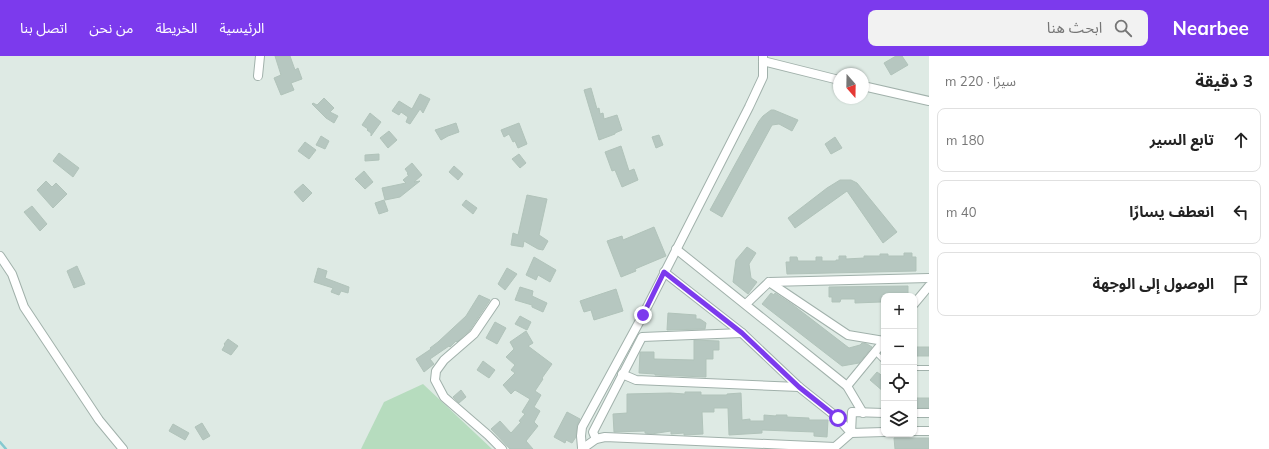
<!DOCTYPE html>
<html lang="ar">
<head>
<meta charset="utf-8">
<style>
	:root { --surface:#fff; --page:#f2f2f2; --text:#222; --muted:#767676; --line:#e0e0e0; --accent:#7c3aed }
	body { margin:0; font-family:Mulish,"Noto Sans Arabic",sans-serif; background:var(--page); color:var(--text); direction:rtl }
	.controls { position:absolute; right:12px; bottom:12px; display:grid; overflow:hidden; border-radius:8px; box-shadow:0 1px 3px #0004 }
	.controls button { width:36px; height:36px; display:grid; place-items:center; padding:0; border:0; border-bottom:1px solid var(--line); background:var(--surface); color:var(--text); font:20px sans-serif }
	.compass { position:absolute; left:833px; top:12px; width:36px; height:36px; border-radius:50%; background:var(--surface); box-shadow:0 1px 3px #0004; rotate:160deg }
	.stop { position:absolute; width:12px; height:12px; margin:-9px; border:3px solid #7c3aed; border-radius:50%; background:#fff }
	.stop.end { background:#7c3aed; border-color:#fff; box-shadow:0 1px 4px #0008 }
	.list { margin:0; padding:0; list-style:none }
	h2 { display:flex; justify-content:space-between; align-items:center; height:52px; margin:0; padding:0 16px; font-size:17px }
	h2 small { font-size:13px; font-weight:400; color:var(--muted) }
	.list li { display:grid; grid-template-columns:26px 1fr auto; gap:12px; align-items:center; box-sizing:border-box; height:64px; margin:0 8px 8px; padding:0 8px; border:1px solid var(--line); border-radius:8px }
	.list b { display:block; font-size:15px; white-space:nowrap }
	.list em { font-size:13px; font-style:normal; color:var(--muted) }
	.icon { flex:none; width:22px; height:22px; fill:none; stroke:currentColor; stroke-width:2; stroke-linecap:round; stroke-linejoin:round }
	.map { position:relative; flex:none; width:929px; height:393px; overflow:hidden; direction:ltr }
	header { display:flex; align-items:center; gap:24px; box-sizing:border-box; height:56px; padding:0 20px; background:var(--accent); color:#fff }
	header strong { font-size:19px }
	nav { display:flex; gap:22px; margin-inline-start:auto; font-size:14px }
	.search { width:280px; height:36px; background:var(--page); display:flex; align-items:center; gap:10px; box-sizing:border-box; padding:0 14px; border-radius:8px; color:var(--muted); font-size:15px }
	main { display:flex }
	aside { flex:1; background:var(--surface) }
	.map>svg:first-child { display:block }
</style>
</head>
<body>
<header>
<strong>Nearbee</strong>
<div class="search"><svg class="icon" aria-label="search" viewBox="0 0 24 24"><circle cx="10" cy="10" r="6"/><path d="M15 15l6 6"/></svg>ابحث هنا</div>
<nav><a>الرئيسية</a><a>الخريطة</a><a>من نحن</a><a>اتصل بنا</a></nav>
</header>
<main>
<aside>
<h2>3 دقيقة<small>سيرًا · 220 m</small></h2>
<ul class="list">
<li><svg class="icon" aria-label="ahead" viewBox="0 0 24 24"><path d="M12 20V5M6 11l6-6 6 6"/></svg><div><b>تابع السير</b></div><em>180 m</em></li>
<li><svg class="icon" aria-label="left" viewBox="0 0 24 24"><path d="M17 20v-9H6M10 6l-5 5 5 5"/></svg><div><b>انعطف يسارًا</b></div><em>40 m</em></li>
<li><svg class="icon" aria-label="arrive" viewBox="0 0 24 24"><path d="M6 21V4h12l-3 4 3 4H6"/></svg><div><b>الوصول إلى الوجهة</b></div></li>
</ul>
</aside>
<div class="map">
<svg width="929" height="393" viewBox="0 0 929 393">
	<rect width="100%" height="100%" fill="#deeae4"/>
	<path fill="#b6dcbe" d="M423,328L492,393H361L384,346Z"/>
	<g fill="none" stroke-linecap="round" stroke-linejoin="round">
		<path stroke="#85c9d0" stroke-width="2.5" d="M0,386L6,393"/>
	</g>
	<g fill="#b6c7c0" stroke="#b1c3ba">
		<path d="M275,0H290L295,14L298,12L302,23L291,27L294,34L281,39L274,22L281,19Z"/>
		<path d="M896,0H902L908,9L891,19L884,7Z"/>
		<path d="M591,32L597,53L599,52L600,58L603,57L604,63L617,59L622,74L615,77V78L599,84L584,34Z"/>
		<path d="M420,38L430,43L423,57L420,53L410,68L406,66L408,61L401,56L399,59L392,55L399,45L412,53Z"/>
		<path d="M324,42L334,52L330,56L338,60L334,67L326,62L312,48L313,47L317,49Z"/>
		<path d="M771,54H774L798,64L792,75L779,68L772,69L722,161L710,154L759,65L763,60Z"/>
		<path d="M370,57L381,66L371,80V77L367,74L368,73L362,69Z"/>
		<path d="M456,67L459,76L448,80L441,84L435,74Z"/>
		<path d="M519,67L527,88L518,92L515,85L513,86L509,78L504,81L501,74Z"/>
		<path d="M389,75L397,84L388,92L380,82Z"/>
		<path d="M659,79L663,89L656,92L652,81Z"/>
		<path d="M321,80L329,85L325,93L316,89Z"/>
		<path d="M835,81L842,92L831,98L825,88Z"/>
		<path d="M305,86L316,94L309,103L298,95Z"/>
		<path d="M621,90L629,115L634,113L638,124L622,131L615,114L612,115L605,96Z"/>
		<path d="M59,97L79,112L73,121L53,105Z"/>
		<path d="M379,98V104L365,105V99Z"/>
		<path d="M519,98L526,107L520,112L512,103Z"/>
		<path d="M412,107L422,119L414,126L420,125L400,141L385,144L382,132L406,127L403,124L409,119L407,118L408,117L405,113Z"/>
		<path d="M454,110L463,118L458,124L449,116Z"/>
		<path d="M364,115L373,126L365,133L355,123Z"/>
		<path d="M840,124H851L857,127L897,176L883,187L847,135L795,172L788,162L827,132Z"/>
		<path d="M46,125L52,131L56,127L67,138L53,152L37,134Z"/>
		<path d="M303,128L312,137L303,146L294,136Z"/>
		<path d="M527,139L547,143L539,179L548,185L543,194L538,193L524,185L523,191L511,189L513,177L518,179Z"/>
		<path d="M384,144L388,155L379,158L375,147Z"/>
		<path d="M466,144L477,152L473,158L462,149Z"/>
		<path d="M32,150L47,168L40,175L24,156Z"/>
		<path d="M654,171L666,200L635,213L636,215L621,221L607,185L622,180L623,184Z"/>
		<path d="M747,191L756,197L749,208L751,222L757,226L748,238L733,226L736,204Z"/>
		<path d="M904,197H912V201H916V215L787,218L786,206H790V201H797L798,205H816V201H822V205H836V204H839V200H846V203L864,202V200H880V198H888V200H904Z"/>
		<path d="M534,201L556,214L550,226L538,219L536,224L526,219Z"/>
		<path d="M77,210L85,228L74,232L67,215Z"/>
		<path d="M318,212L327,215L325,222L349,231L348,237L341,235L339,239L331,236L333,232L314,226Z"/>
		<path d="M507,212L517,218L505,234L498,228Z"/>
		<path d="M908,230V240H884V242H881V246L855,247V243H841L840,246H832V241H829V231Z"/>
		<path d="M520,231L533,235L532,240L547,247L543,256L532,251V249L515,244Z"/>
		<path d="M616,233L623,255L594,264L591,254L584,256L580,245Z"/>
		<path d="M771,237L774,239L775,237L793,249L849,292L860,289L862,287L867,288L872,291L859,307L842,310L762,248Z"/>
		<path d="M479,239L490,244L470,274L457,286L456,285L450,291L449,290L430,303L434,308L424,316L416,303L431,293L430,292L438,286L466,260Z"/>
		<path d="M668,257L696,259V263H700L706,267L705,273L667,274Z"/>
		<path d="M520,260L531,266L527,274L515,268Z"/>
		<path d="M495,266L506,272L497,288L486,282Z"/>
		<path d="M526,275L533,287L528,290L552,308L542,322L543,323L535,335L541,339L534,351L540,355L534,366L538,370L526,385L533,393H510L491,373L500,365L511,377L521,366L519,365L525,358L522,356L530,343L515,334L511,338L503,329L515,317L511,314L515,309L506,301L514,293L510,286Z"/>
		<path d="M228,283L238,290L231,299L222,294L225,289L224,288Z"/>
		<path d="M694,284L719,285V294H713V303H706V321L655,319V318L639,317L640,296H654V303L694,304Z"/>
		<rect x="914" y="291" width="15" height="9"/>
		<path d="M483,305L495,314L489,322L477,314Z"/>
		<path d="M877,316L884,321V336L870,324Z"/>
		<path d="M461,334L466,341L459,347L453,341Z"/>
		<path d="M685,336H701V339H727V338L741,337L742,364L750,363V365H764V359L776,360V359H787V361L809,362V364H828L827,381L814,380V376L762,374V377L729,379L728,352H714V356H702L703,378L684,379V377L671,378V375L651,378L645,377V375L614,376L613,358L627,357V338L670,337L685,338Z"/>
		<rect x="916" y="342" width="13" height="10"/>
		<path d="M567,356L580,363L577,369L576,381L572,387L566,384L565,387L554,381Z"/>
		<path d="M202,367L210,380L203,384L195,371Z"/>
		<path d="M173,368L189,377L185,384L169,375Z"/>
		<path d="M894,382H929V393H895Z"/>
	</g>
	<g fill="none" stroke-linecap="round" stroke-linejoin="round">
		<defs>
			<g id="service">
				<path d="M875,296L884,305"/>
				<path d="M914,312H929"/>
			</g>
			<g id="minor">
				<path d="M763,5L839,24"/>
				<path d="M258,20L260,0"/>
				<path d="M863,30L929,45"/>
				<path d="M676,193L847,330L863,357"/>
				<path d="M0,200L12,218L24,251L99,364L123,393"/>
				<path d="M769,226L848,279L884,285"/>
				<path d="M495,247L474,278L444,304L436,315L435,324L444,341L488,379L502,393"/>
				<path d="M746,248L769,226L929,222"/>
				<path d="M914,248L929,230"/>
				<path d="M622,318L636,324L799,331"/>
				<path d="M847,330L884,285"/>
				<path d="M884,357L852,356L851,377L884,376"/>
				<path d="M914,357H929"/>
				<path d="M914,375H929"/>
				<path d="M596,383L593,376L642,281L742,277"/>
				<path d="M582,392L581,380L582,371L643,259L749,51L763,21V0"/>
				<path d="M582,393L596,383L605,381L835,391L851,377L838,362L799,331L742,277L664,216"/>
			</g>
		</defs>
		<use href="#service" stroke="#a1b1ab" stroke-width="6"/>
		<use href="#minor" stroke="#a1b1ab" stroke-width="10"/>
		<use href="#service" stroke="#fff" stroke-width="4"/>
		<use href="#minor" stroke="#fff" stroke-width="8"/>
	</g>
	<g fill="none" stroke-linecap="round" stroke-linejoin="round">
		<path stroke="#7c3aed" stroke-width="5" d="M643,259L664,216L742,277L799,331L838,362"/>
	</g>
</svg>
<div class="controls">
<button>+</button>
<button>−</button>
<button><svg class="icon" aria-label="locate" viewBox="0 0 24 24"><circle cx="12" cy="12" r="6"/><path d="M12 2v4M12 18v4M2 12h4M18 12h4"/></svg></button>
<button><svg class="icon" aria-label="layers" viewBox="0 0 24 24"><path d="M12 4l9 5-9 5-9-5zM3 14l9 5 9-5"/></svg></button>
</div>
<svg class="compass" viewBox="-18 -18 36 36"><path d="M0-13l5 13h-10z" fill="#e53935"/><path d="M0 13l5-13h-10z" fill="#767676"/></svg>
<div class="stop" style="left:838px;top:362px"></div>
<div class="stop end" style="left:643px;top:259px"></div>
</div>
</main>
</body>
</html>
